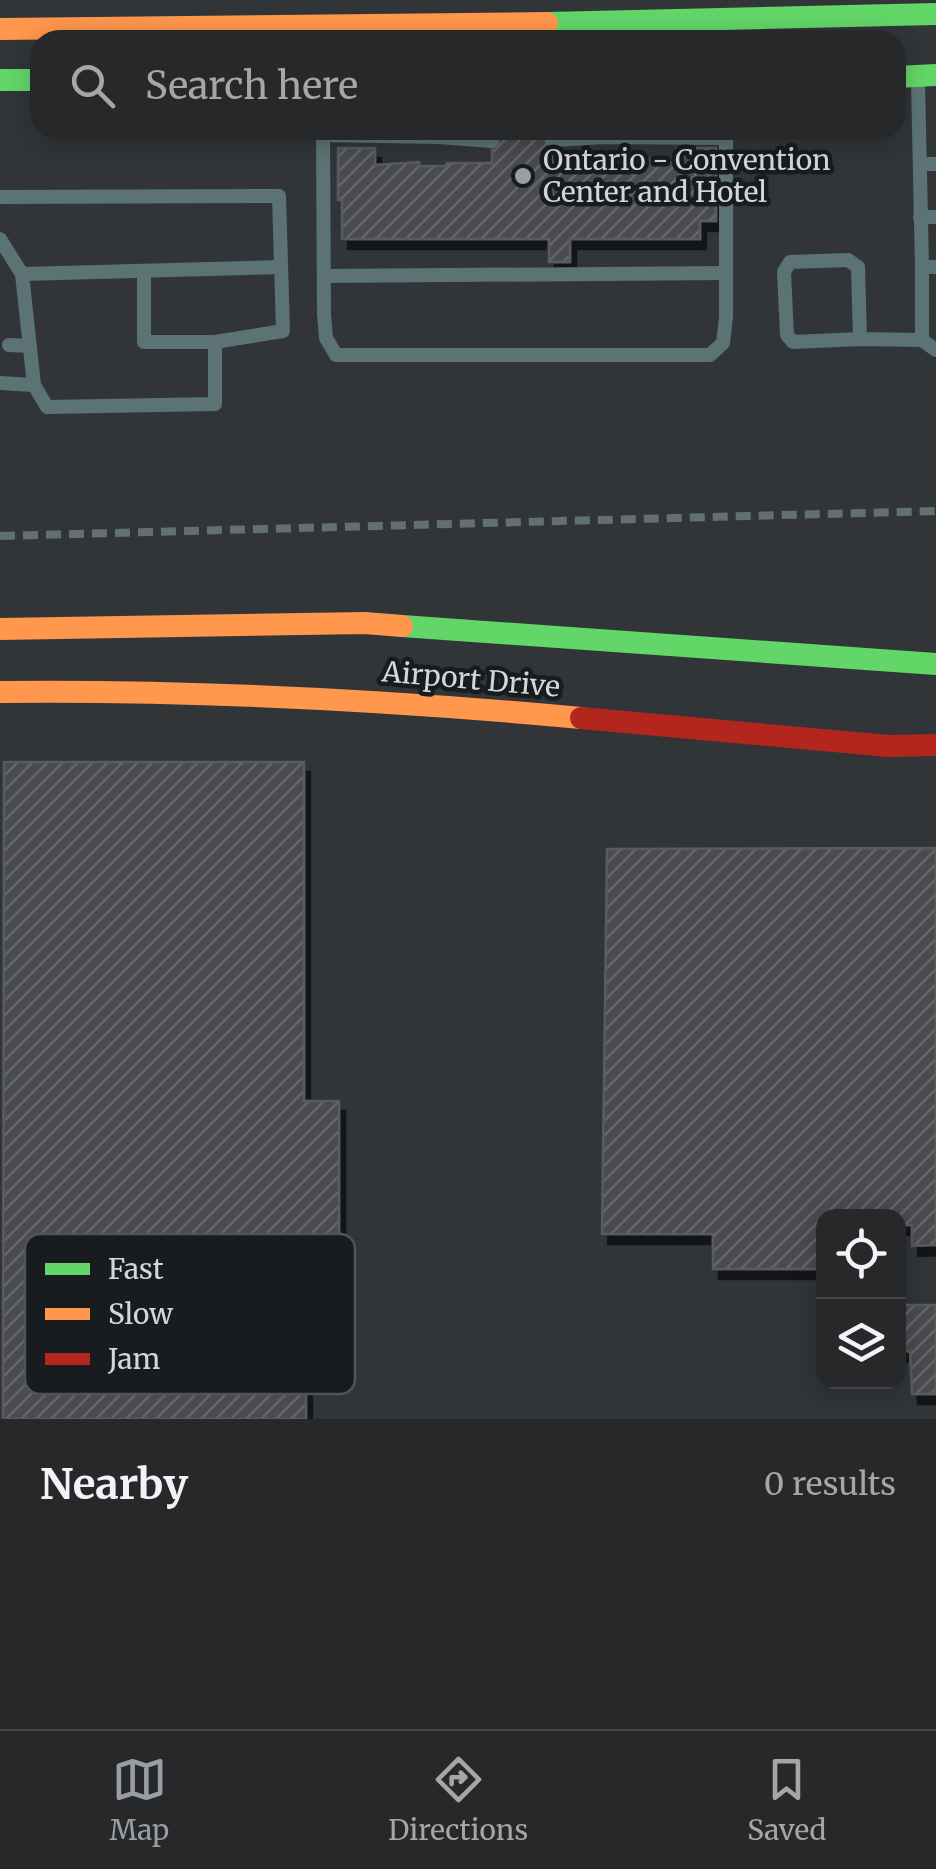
<!DOCTYPE html>
<html lang="en">
<head>
<meta charset="utf-8">
<style>
	:root { --surface:#26282a; --page:#323436; --text:#f1f3f6; --muted:#a4a6a8; --line:#424447; --accent:#9a9ea2 }
	body { margin:0; font-family:Merriweather,serif; background:var(--page); color:var(--text) }
	.controls { position:absolute; right:30px; bottom:30px; display:grid; overflow:hidden; border-radius:20px; box-shadow:0 5px 25px #0003 }
	.controls button { width:90px; height:90px; display:grid; place-items:center; padding:0; border:0; border-bottom:2px solid var(--line); background:var(--surface); color:var(--text); font:50px sans-serif }
	.list { margin:0; padding:0; list-style:none }
	h2 { display:flex; justify-content:space-between; align-items:center; height:130px; margin:0; padding:0 40px; font-size:42px }
	h2 small { font-size:32px; font-weight:400; color:var(--muted) }
	.icon { flex:none; width:55px; height:55px; fill:none; stroke:currentColor; stroke-width:2; stroke-linecap:round; stroke-linejoin:round }
	.map { position:relative; flex:none; width:936px; height:1419px; overflow:hidden }
	.search { position:absolute; background:var(--surface); box-shadow:0 5px 25px #0003; left:30px; right:30px; top:30px; height:110px; display:flex; align-items:center; gap:25px; box-sizing:border-box; padding:0 35px; border-radius:30px; color:var(--muted); font-size:38px }
	.sheet { height:310px; background:var(--surface) }
	nav { display:flex; justify-content:space-around; align-items:center; box-sizing:border-box; height:140px; border-top:2px solid var(--line); background:var(--surface); font-size:28px; color:var(--muted) }
	nav a { display:grid; justify-items:center; gap:5px }
	nav .on { color:var(--accent) }
	.map>svg:first-child { display:block }
</style>
</head>
<body>
<div class="map">
<svg width="936" height="1419" viewBox="0 0 936 1419">
	<defs>
		<pattern id="building-hatch" width="6" height="6" patternUnits="userSpaceOnUse" patternTransform="scale(2.5)"><rect width="6" height="6" fill="#4a4c4f"/><path d="M-1 1l2-2M0 6l6-6M5 7l2-2" fill="none" stroke="#636568"/></pattern>
		<filter id="shadow"><feDropShadow dx="6" dy="10" stdDeviation="0" flood-color="#0009"/></filter>
	</defs>
	<rect width="100%" height="100%" fill="#323538"/>
	<g fill="url(#building-hatch)" stroke="#595c5f" stroke-width="2.5" filter="url(#shadow)">
		<path d="M492,133H552V163H567V160L629,162V159H658V162H676V148H716V221H700V239H570V262H549V239H342V200H338V148H375V165L419,162V166H447V163H492Z"/>
		<path d="M4,762H304V1101H339V1341H306V1419H3Z"/>
		<path d="M936,848V1245L912,1246V1225H898V1216H824V1269H713V1234H602L607,849Z"/>
		<path d="M898,1305H936V1394H912L910,1351L898,1352Z"/>
	</g>
	<g fill="none" stroke-linecap="round" stroke-linejoin="round">
		<g stroke="#5c7376" stroke-width="14">
			<path d="M918,82L922,267H936"/>
			<path d="M323,130L324,314L326,338L336,355H710L723,343L726,317V130"/>
			<path d="M323,135L439,137L492,141"/>
			<path d="M552,140L604,137L726,138"/>
			<path d="M920,164H936"/>
			<path d="M0,197L279,196L283,331L215,342"/>
			<path d="M920,217H936"/>
			<path d="M0,239L22,274L34,385L0,383"/>
			<path d="M22,274L281,267"/>
			<path d="M324,276L726,273"/>
			<path d="M860,339L858,267L848,260L790,262L784,272L787,335L793,342L860,339L922,340V267"/>
			<path d="M922,340L936,350"/>
			<path d="M9,345L30,346"/>
			<path d="M34,385L47,407L215,404V342H144V272"/>
		</g>
		<g stroke="#63d668" stroke-width="22">
			<path d="M547,23L936,14"/>
			<path d="M896,77L936,75"/>
			<path d="M0,80H40"/>
			<path d="M402,626L936,664"/>
		</g>
		<g stroke="#ff974d" stroke-width="22">
			<path d="M0,29L547,23"/>
			<path d="M0,629L365,623L402,626"/>
			<path d="M0,692C195,690 388,700 581,718"/>
		</g>
		<path stroke="#b3261e" stroke-width="22" d="M581,718L889,746L936,745"/>
		<path stroke="#627073" stroke-width="8" stroke-dasharray="15 8" stroke-linecap="butt" d="M0,536L936,511"/>
	</g>
	<circle fill="#9a9ea2" stroke="#191c1f" stroke-width="4" cx="523" cy="176" r="10"/>
	<g text-anchor="middle" dominant-baseline="central" stroke-width="9" stroke-linejoin="round" paint-order="stroke">
		<g font-size="28" fill="#d2d7db" stroke="#191c1f" text-anchor="start">
			<text x="543" y="160">Ontario - Convention<tspan x="543" dy="32">Center and Hotel</tspan></text>
		</g>
		<g font-size="28" fill="#d2d7db" stroke="#191c1f">
			<text transform="translate(471 679) rotate(5)">Airport Drive</text>
		</g>
	</g>
	<rect x="25" y="1234" width="330" height="160" rx="15" fill="#191c1f" stroke="#505457" stroke-width="2.5"/>
	<rect x="45" y="1263" width="45" height="12" fill="#63d668"/>
	<rect x="45" y="1308" width="45" height="12" fill="#ff974d"/>
	<rect x="45" y="1353" width="45" height="12" fill="#b3261e"/>
	<g font-size="28" fill="#d2d7db">
		<text x="108" y="1279">Fast</text>
		<text x="108" y="1324">Slow</text>
		<text x="108" y="1369">Jam</text>
	</g>
</svg>
<div class="controls">
<button><svg class="icon" aria-label="locate" viewBox="0 0 24 24"><circle cx="12" cy="12" r="6"/><path d="M12 2v4M12 18v4M2 12h4M18 12h4"/></svg></button>
<button><svg class="icon" aria-label="layers" viewBox="0 0 24 24"><path d="M12 4l9 5-9 5-9-5zM3 14l9 5 9-5"/></svg></button>
</div>
<div class="search"><svg class="icon" aria-label="search" viewBox="0 0 24 24"><circle cx="10" cy="10" r="6"/><path d="M15 15l6 6"/></svg>Search here</div>
</div>
<section class="sheet">
<h2>Nearby<small>0 results</small></h2>
<ul class="list">
</ul>
</section>
<nav>
<a class="on"><svg class="icon" aria-label="map" viewBox="0 0 24 24"><path d="M3 6l6-2 6 2 6-2v14l-6 2-6-2-6 2zM9 4v14M15 6v14"/></svg>Map</a>
<a><svg class="icon" aria-label="directions" viewBox="0 0 24 24"><path d="M12 3l9 9-9 9-9-9zM9 14v-3h6M13 9l2 2-2 2"/></svg>Directions</a>
<a><svg class="icon" aria-label="saved" viewBox="0 0 24 24"><path d="M7 4h10v16l-5-4-5 4z"/></svg>Saved</a>
</nav>
</body>
</html>
